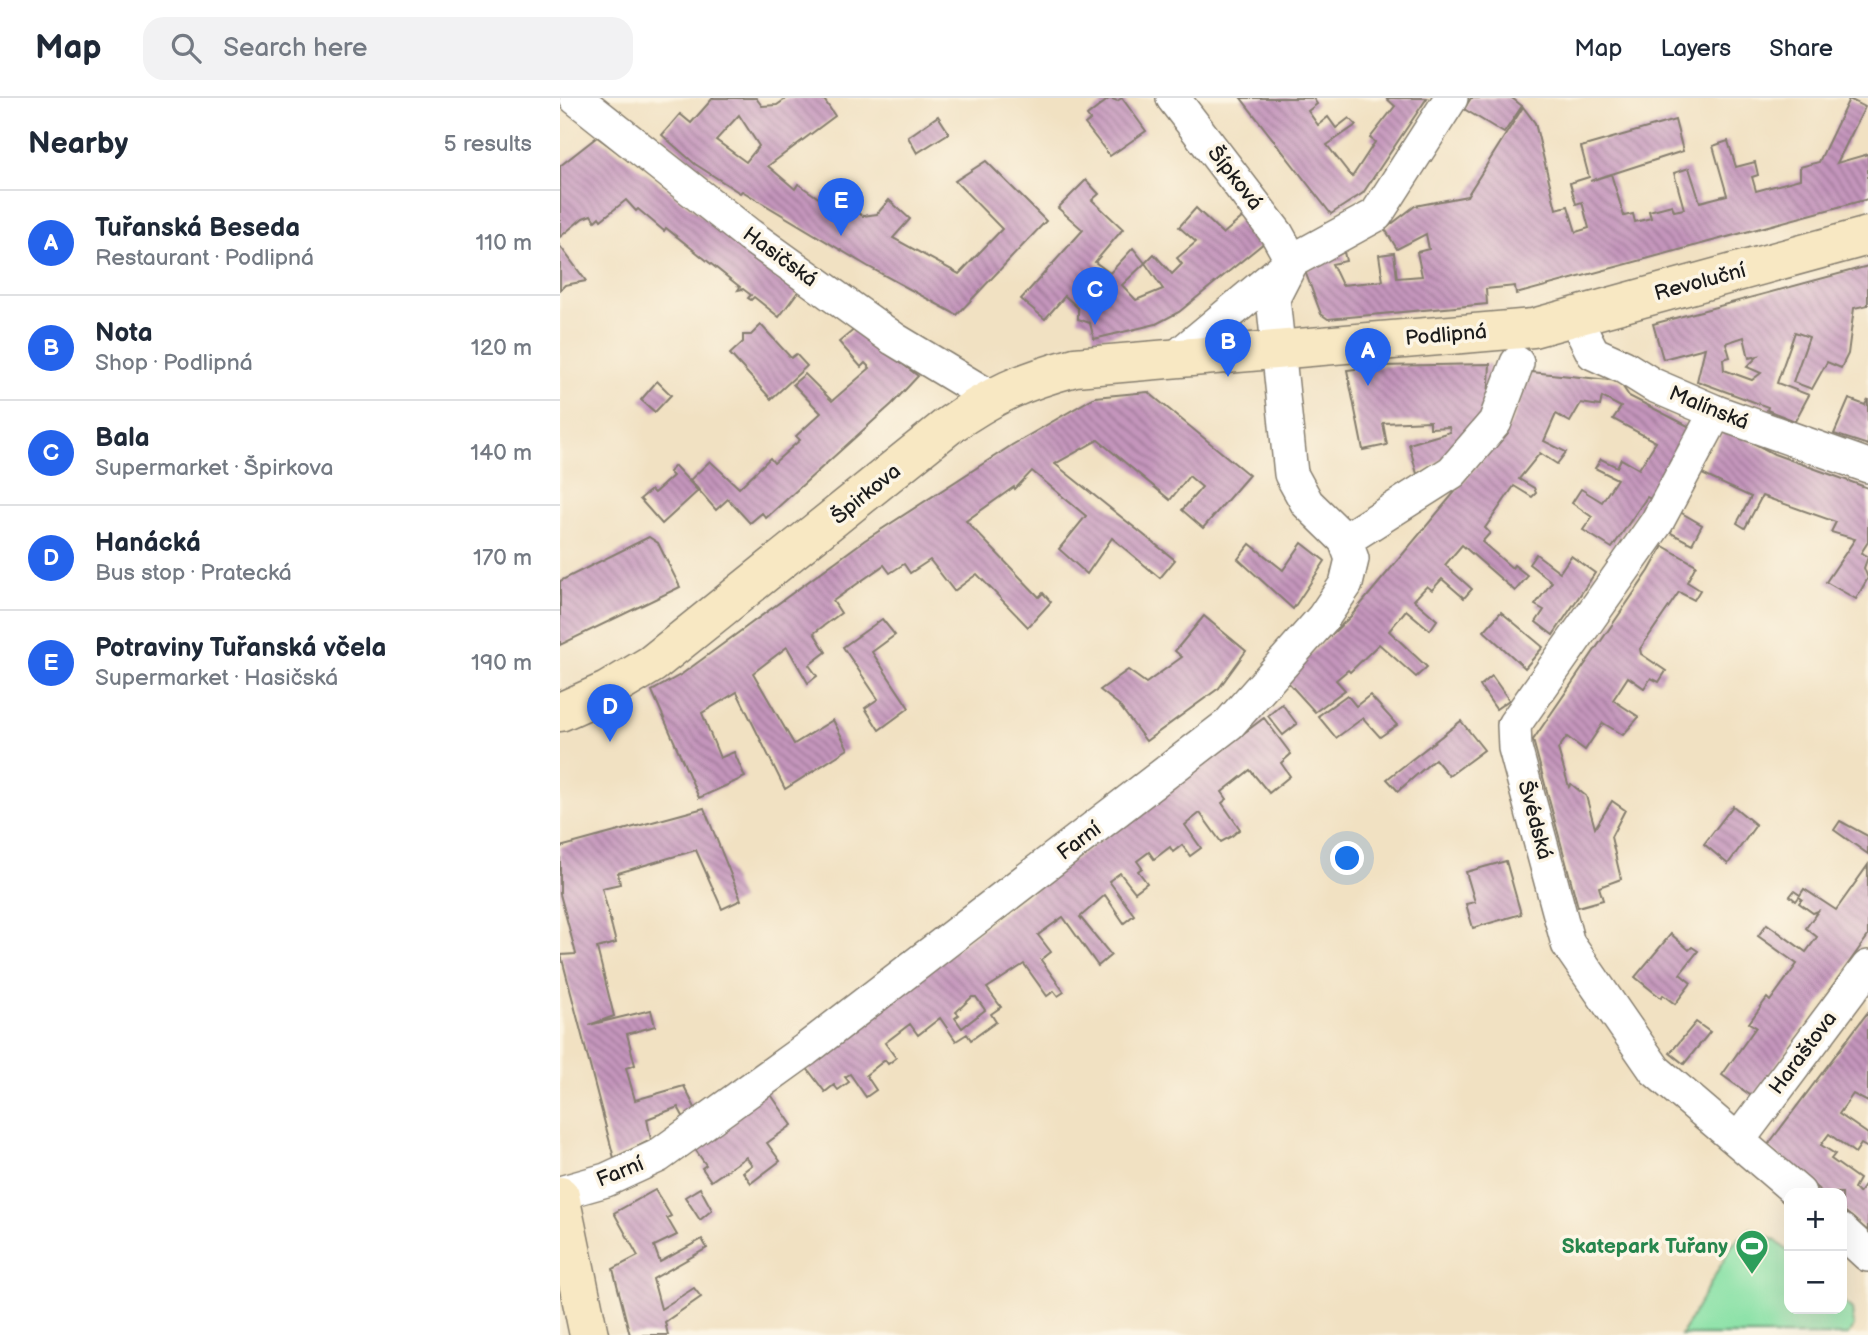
<!DOCTYPE html>
<html lang="en">
<head>
<meta charset="utf-8">
<style>
	:root { --surface:#fff; --page:#f2f2f3; --text:#1f2937; --muted:#747a83; --line:#e0e1e3; --accent:#2563eb }
	body { margin:0; font-family:"Balsamiq Sans",sans-serif; background:var(--page); color:var(--text) }
	.controls { position:absolute; right:21px; bottom:21px; display:grid; overflow:hidden; border-radius:14px; box-shadow:0 7px 28px #0002 }
	.controls button { width:63px; height:63px; display:grid; place-items:center; padding:0; border:0; border-bottom:2px solid var(--line); background:var(--surface); color:var(--text); font:35px sans-serif }
	.you { position:absolute; left:788px; top:761px; width:24px; height:24px; margin:-18px; border:5px solid #fff; border-radius:50%; background:#1a73e8; box-shadow:0 0 0 10px #1a73e833 }
	.badge { display:grid; place-items:center; width:46px; height:46px; border-radius:50%; background:var(--accent); color:#fff; font-size:23px; font-weight:700 }
	.pin { position:absolute; translate:-50% -58px; filter:drop-shadow(0 2px 4px #0008) }
	.pin::after { content:''; position:absolute; top:37px; width:24px; height:21px; background:inherit; clip-path:polygon(0 0,100% 0,50% 100%) }
	.list { margin:0; padding:0; list-style:none }
	h2 { display:flex; justify-content:space-between; align-items:center; height:91px; margin:0; padding:0 28px; font-size:30px }
	h2 small { font-size:23px; font-weight:400; color:var(--muted) }
	.list li { display:grid; grid-template-columns:46px 1fr auto; gap:21px; align-items:center; box-sizing:border-box; height:105px; padding:0 28px; border-top:2px solid var(--line) }
	.list b { display:block; font-size:26px; white-space:nowrap }
	.list p { margin:0; font-size:23px; white-space:nowrap; color:var(--muted) }
	.list em { font-size:23px; font-style:normal; color:var(--muted) }
	.icon { flex:none; width:38px; height:38px; fill:none; stroke:currentColor; stroke-width:2; stroke-linecap:round; stroke-linejoin:round }
	.map { position:relative; flex:none; width:1308px; height:1237px; overflow:hidden }
	header { display:flex; align-items:center; gap:42px; box-sizing:border-box; height:98px; padding:0 35px; background:var(--surface); border-bottom:2px solid var(--line) }
	header strong { font-size:33px }
	nav { display:flex; gap:38px; margin-inline-start:auto; font-size:24px }
	.search { width:490px; height:63px; background:var(--page); display:flex; align-items:center; gap:18px; box-sizing:border-box; padding:0 24px; border-radius:21px; color:var(--muted); font-size:26px }
	main { display:flex }
	aside { flex:1; background:var(--surface) }
	.map>svg:first-child { display:block }
</style>
</head>
<body>
<header>
<strong>Map</strong>
<div class="search"><svg class="icon" aria-label="search" viewBox="0 0 24 24"><circle cx="10" cy="10" r="6"/><path d="M15 15l6 6"/></svg>Search here</div>
<nav><a>Map</a><a>Layers</a><a>Share</a></nav>
</header>
<main>
<aside>
<h2>Nearby<small>5 results</small></h2>
<ul class="list">
<li><span class="badge">A</span><div><b>Tuřanská Beseda</b><p>Restaurant · Podlipná</p></div><em>110 m</em></li>
<li><span class="badge">B</span><div><b>Nota</b><p>Shop · Podlipná</p></div><em>120 m</em></li>
<li><span class="badge">C</span><div><b>Bala</b><p>Supermarket · Špirkova</p></div><em>140 m</em></li>
<li><span class="badge">D</span><div><b>Hanácká</b><p>Bus stop · Pratecká</p></div><em>170 m</em></li>
<li><span class="badge">E</span><div><b>Potraviny Tuřanská včela</b><p>Supermarket · Hasičská</p></div><em>190 m</em></li>
</ul>
</aside>
<div class="map">
<svg width="1308" height="1237" viewBox="0 0 1308 1237">
	<defs>
		<pattern id="building-back-hatch" width="6" height="6" patternUnits="userSpaceOnUse" patternTransform="scale(1.75)"><rect width="6" height="6" fill="#c495bc"/><path d="M-1 5l2 2M0 0l6 6M5-1l2 2" fill="none" stroke="#9e7998"/></pattern>
	</defs>
	<rect width="100%" height="100%" fill="#fcf5e5"/>
	<filter id="ink" filterUnits="userSpaceOnUse"><feTurbulence type="fractalNoise" baseFrequency=".0143" numOctaves="2"/><feDisplacementMap in="SourceGraphic" scale="14" xChannelSelector="R" yChannelSelector="G"/><feConvolveMatrix kernelMatrix="1 2 1 2 8 2 1 2 1" color-interpolation-filters="sRGB"/></filter>
	<filter id="wash" filterUnits="userSpaceOnUse"><feTurbulence type="fractalNoise" baseFrequency=".00686" numOctaves="4" result="noise"/><feDisplacementMap in="SourceGraphic" scale="28" xChannelSelector="R" yChannelSelector="G"/><feGaussianBlur stdDeviation="1.57" result="paint"/><feColorMatrix in="noise" values="0 0 0 0 0 0 0 0 0 0 0 0 0 0 0 0 0 1.4 0 .05"/><feComposite in="paint" operator="in"/></filter>
	<g filter="url(#wash)">
		<rect width="100%" height="100%" fill="#f1e1c2"/>
		<path fill="#88e1a6" stroke="#527e61" stroke-width="2" d="M1191,1130L1215,1142L1229,1154V1211H1282V1202L1292,1211L1294,1228L1288,1237H1121L1173,1146Z"/>
		<g id="blocks">
			<g fill="url(#building-back-hatch)" fill-rule="evenodd">
				<path d="M153,0H196L202,8L217,7L227,0H263L275,18L208,68L235,91L238,86L260,101L265,95L303,118L317,116L329,102L350,121L333,140L399,176L442,131L395,83L426,63L486,123L397,217L309,169L182,93L180,95L135,66L102,37L120,16L131,25ZM179,17L199,48L186,64L156,42Z"/>
				<path d="M550,0L557,3L562,0L586,33L550,58L525,26L530,22L527,18Z"/>
				<path d="M681,0H753L757,6L748,13L758,27L768,19L776,30L789,20L796,27L767,47L792,79L815,44L810,40L835,8L826,0H867L803,95L771,116Z"/>
				<path d="M911,0H952L962,8L944,35L904,11Z"/>
				<path d="M1289,1L1305,9L1277,65L1308,56V101L956,196L955,188L926,191L927,206L768,221L761,216L745,173L784,154L786,163L772,166L782,187L823,183L819,157L834,155L837,180L862,178L857,154L869,151L866,136L837,151L825,131L855,108L907,98L963,9L975,25L996,111L1008,108L1016,134L1029,130L1022,104L1016,106L1010,85L1029,79L1021,49L1115,22L1123,53L1030,83L1051,76L1064,118L1073,116L1075,124L1091,120L1089,113L1112,107L1114,113L1124,111L1114,75L1129,70L1140,104L1167,97L1153,48L1168,43L1176,69L1195,64L1198,77L1192,79L1196,93L1240,81V69L1259,64Z"/>
				<path d="M378,18L389,35L357,55L348,39Z"/>
				<path d="M37,39L240,191L219,219L194,199L191,202L188,200L191,197L183,191L178,192L180,189L106,130L104,133L78,111L76,113L66,102L41,122L39,119L35,123L31,117L23,120L0,139V68Z"/>
				<path d="M526,82L539,96L532,102L563,131L535,164L550,175L573,150L585,165L594,156L612,176L622,166L617,160L636,144L619,129L636,110L663,136L684,118L705,144L619,214L596,226L534,241L530,225L518,221V210L505,198L485,221L461,201L523,132L498,110ZM585,165L603,191L576,202L562,187Z"/>
				<path d="M0,148L26,183L5,187L0,192Z"/>
				<path d="M1308,168V207L1294,210L1288,256L1281,270L1267,264L1252,291L1233,284L1249,239L1235,234L1217,285L1249,297L1235,323L1207,312L1208,309L1137,283L1145,250L1103,261L1093,226ZM1184,239L1189,260L1198,258L1187,269L1201,275L1192,282L1164,272L1163,261L1170,259L1166,245Z"/>
				<path d="M201,227L231,260L236,256L247,268L211,301L170,256L183,244V237H191Z"/>
				<path d="M296,230L358,278L332,306L206,420L202,415L190,425L168,401L156,412L130,382L150,363L179,390L210,360L214,365L240,342L236,338L261,315L233,286L245,276L272,303L310,270L305,265L301,269L279,244Z"/>
				<path d="M930,266L927,320L896,354L857,376L849,346L890,334L889,329L870,330V323L823,325L827,347L803,352L787,272L819,268Z"/>
				<path d="M971,274L1059,283L1069,298L1134,331L1091,401L1087,399L1052,450L1023,432L1032,419L1012,405L1021,391L1042,404L1057,381L1035,370L1041,361L1057,369L1061,361L1079,371L1096,344L1053,321L1061,309L1042,299L1040,308L1021,305L1010,324L996,316L984,343L1006,354L997,366L980,355L959,381L974,390L976,395L972,399L954,388L925,430L930,435L922,444L952,470L954,467L968,478L955,493L902,447L885,467L912,491L904,500L882,481L872,492L867,488L854,502L877,522L870,532L846,512L829,533L867,569L856,579L819,546L790,574L788,572L776,582L785,592L755,614L725,581L791,518L950,328Z"/>
				<path d="M97,283L111,297L95,314L81,302Z"/>
				<path d="M588,294L689,377L643,430L622,412L642,389L629,378L610,402L538,342L495,366L615,462L600,480L552,440L527,476L499,451L526,418L472,373L455,391L454,389L406,423L479,499L483,495L491,504L468,529L417,476L394,493L370,462L350,475L344,466L330,475L324,467L273,503L281,515L254,535L266,554L249,567L257,578L248,585L227,549L193,575L234,646L273,622L288,651L225,691L177,594L142,615L160,660L174,654L185,679L139,700L92,593L122,576L305,442L452,347L535,299Z"/>
				<path d="M1289,301L1305,307L1308,301V347L1274,336Z"/>
				<path d="M1165,330L1214,356L1308,390V444L1301,455L1308,459L1304,470L1308,480L1296,501L1266,484L1295,441L1271,434L1276,424L1202,398L1185,430L1177,425L1191,399L1142,376Z"/>
				<path d="M115,368L138,393L102,426L80,401L91,392L94,395L113,378L109,374Z"/>
				<path d="M1120,414L1142,427L1132,446L1109,434Z"/>
				<path d="M89,439L98,445L120,489L0,547V483Z"/>
				<path d="M742,445L765,463L733,511L678,461L690,446L723,472Z"/>
				<path d="M1103,448L1136,467L1127,484L1140,492L1134,502L1119,494L1080,551L1081,556L1106,573L1099,584L1091,580L1084,590L1068,579L1053,602L1079,619L1063,637L1043,625L1025,652L1007,639L998,651L1009,689L1011,686L1026,698L1035,730L1052,703L1065,712L1051,739L1061,781L1039,789L1043,802L1018,809L973,642L1089,473Z"/>
				<path d="M976,456L1000,474L1011,458L1035,475L993,537L976,524L984,512L975,507L992,484L969,466Z"/>
				<path d="M941,514L983,549L965,570L924,533Z"/>
				<path d="M644,518L686,553L659,590L586,643L558,606L540,592L568,572L586,585L622,559L615,553Z"/>
				<path d="M322,521L335,537L312,554L349,610L319,632L305,610L318,601L283,549Z"/>
				<path d="M932,578L949,602L936,611L920,588Z"/>
				<path d="M787,597L796,608L810,597L837,627L820,639L803,620L776,640L758,618Z"/>
				<path d="M722,606L737,626L723,637L708,618Z"/>
				<path d="M704,620L731,656L721,665L730,678L709,695L690,672L662,694L667,701L662,705L680,731L672,738L661,744L640,715L625,727L641,750L630,758L622,747L613,754L610,749L594,761L589,754L577,763L582,770L578,773L587,785L575,794L560,775L549,783L574,817L564,825L545,797L520,819L551,857L538,868L503,819L478,837L491,854L481,862L504,894L498,898L494,893L487,898L464,866L427,890L441,909L431,916L436,924L411,942L407,936L396,943L380,920L358,937L350,926L325,945L336,960L328,966L325,962L306,977L316,992L306,999L290,976L285,979L289,984L278,992L274,987L265,994L243,965ZM412,899H416L425,912L402,930L395,920L399,917L396,914Z"/>
				<path d="M901,623L924,652L889,678L875,661L838,693L827,681Z"/>
				<path d="M1173,708L1196,727L1168,766L1144,746Z"/>
				<path d="M144,710L181,802L162,811L136,752L58,775L60,786L42,790L56,845L37,850L54,918L29,927L91,912L95,928L67,936L75,967L66,970L75,1002L124,988L136,1012L124,1020L118,1009L87,1021L91,1042L54,1060L1,857L16,856L0,796V749Z"/>
				<path d="M1280,723L1308,738V756L1274,732Z"/>
				<path d="M946,763L961,816L913,830L906,806L915,804L906,774Z"/>
				<path d="M1308,767V838L1193,999L1162,977L1196,929L1189,925L1207,900L1210,903L1237,866L1198,838L1207,826L1246,854L1257,839L1246,830L1258,813L1253,815L1239,805L1242,801L1239,799L1236,803L1230,798L1234,793L1240,797L1244,791L1276,812Z"/>
				<path d="M1111,836L1129,852L1132,849L1138,853L1120,876L1131,885L1115,906L1103,897L1101,900L1075,879Z"/>
				<path d="M1308,914V1004L1293,996L1279,1016L1308,1036V1050L1301,1046L1295,1055L1269,1036L1261,1047L1275,1056L1271,1061L1299,1081L1294,1090L1299,1095L1305,1086L1308,1088V1133L1282,1111V1095H1263L1207,1048Z"/>
				<path d="M1136,924L1150,934L1124,966L1110,955Z"/>
				<path d="M207,991L232,1027L207,1045L220,1063L191,1085L183,1074L192,1067L186,1059L151,1083L142,1070L146,1067L130,1044Z"/>
				<path d="M140,1090L152,1112L140,1122L125,1099Z"/>
				<path d="M95,1092L111,1118L107,1120L117,1137L94,1148L100,1164L142,1141L147,1150L93,1181L101,1211L134,1190L141,1199L105,1224L108,1237H70L53,1171L78,1158L54,1115Z"/>
			</g>
		</g>
	</g>
	<g filter="url(#ink)">
		<use href="#blocks" fill-opacity="0" stroke="#867e6f" stroke-width="2"/>
		<g fill="none" stroke-linecap="round" stroke-linejoin="round">
			<defs>
				<g id="street">
					<path d="M16,0L189,137L334,241L430,299"/>
					<path d="M613,0L717,136L732,163"/>
					<path d="M1014,218L1033,255L1064,269L1093,287L1156,314L1308,368"/>
					<path d="M613,262L732,163L816,117L891,0"/>
					<path d="M1156,314L1097,424L954,627L955,650L1008,846L1095,972L1239,1095"/>
					<path d="M785,442L892,374L935,324L957,265"/>
					<path d="M1179,1041L1308,869"/>
					<path d="M0,1095L46,1082L98,1058L245,952L669,626L763,520L786,486L792,461L785,442L747,405L731,376L713,200L732,163"/>
					<path d="M1282,1133L1308,1157"/>
				</g>
				<g id="secondary">
					<path d="M0,614L47,593L92,566L388,328C434,296 461,284 515,269L973,230L1308,138"/>
					<path d="M0,1098L29,1237"/>
				</g>
			</defs>
			<use href="#street" stroke="#867e6f" stroke-width="36"/>
			<use href="#secondary" stroke="#867e6f" stroke-width="41"/>
			<use href="#street" stroke="#fff" stroke-width="33"/>
			<use href="#secondary" stroke="#f8e8c3" stroke-width="38"/>
		</g>
	</g>
	<defs>
		<symbol id="stadium-pin" viewBox="-11 -11 22 30"><path d="M0 17L-7.5 6A9.5 9.5 0 1 1 7.5 6Z" fill="#2e9e5b" stroke="#fcf5e5"/><path d="M0-5a6.5 5 0 1 0 0 10a6.5 5 0 1 0 0-10ZM-3.5-1.8h7v3.6h-7Z" fill="#fff"/></symbol>
	</defs>
	<g fill-rule="evenodd">
		<use href="#stadium-pin" x="1173" y="1129" width="38" height="52"/>
	</g>
	<g text-anchor="middle" dominant-baseline="central" stroke-width="7" stroke-linejoin="round" paint-order="stroke">
		<g font-size="21" fill="#1c1c1c" stroke="#fcf5e5">
			<text transform="translate(675 80) rotate(52)">Šípková</text>
			<text transform="translate(220 159) rotate(36)">Hasičská</text>
			<text transform="translate(1140 184) rotate(-15)">Revoluční</text>
			<text transform="translate(886 237) rotate(-5)">Podlipná</text>
			<text transform="translate(1149 310) rotate(22)">Malínská</text>
			<text transform="translate(306 396) rotate(-39)">Špirkova</text>
			<text transform="translate(975 722) rotate(75)">Švédská</text>
			<text transform="translate(519 743) rotate(-37)">Farní</text>
			<text transform="translate(1243 955) rotate(-53)">Haraštova</text>
			<text transform="translate(60 1074) rotate(-22)">Farní</text>
		</g>
		<g font-size="21" font-weight="bold" fill="#27864d" stroke="#fcf5e5" text-anchor="end">
			<text x="1168" y="1148">Skatepark Tuřany</text>
		</g>
	</g>
</svg>
<div class="controls">
<button>+</button>
<button>−</button>
</div>
<div class="you"></div>
<div class="pin badge" style="left:808px;top:288px">A</div>
<div class="pin badge" style="left:668px;top:279px">B</div>
<div class="pin badge" style="left:535px;top:227px">C</div>
<div class="pin badge" style="left:50px;top:644px">D</div>
<div class="pin badge" style="left:281px;top:138px">E</div>
</div>
</main>
</body>
</html>
